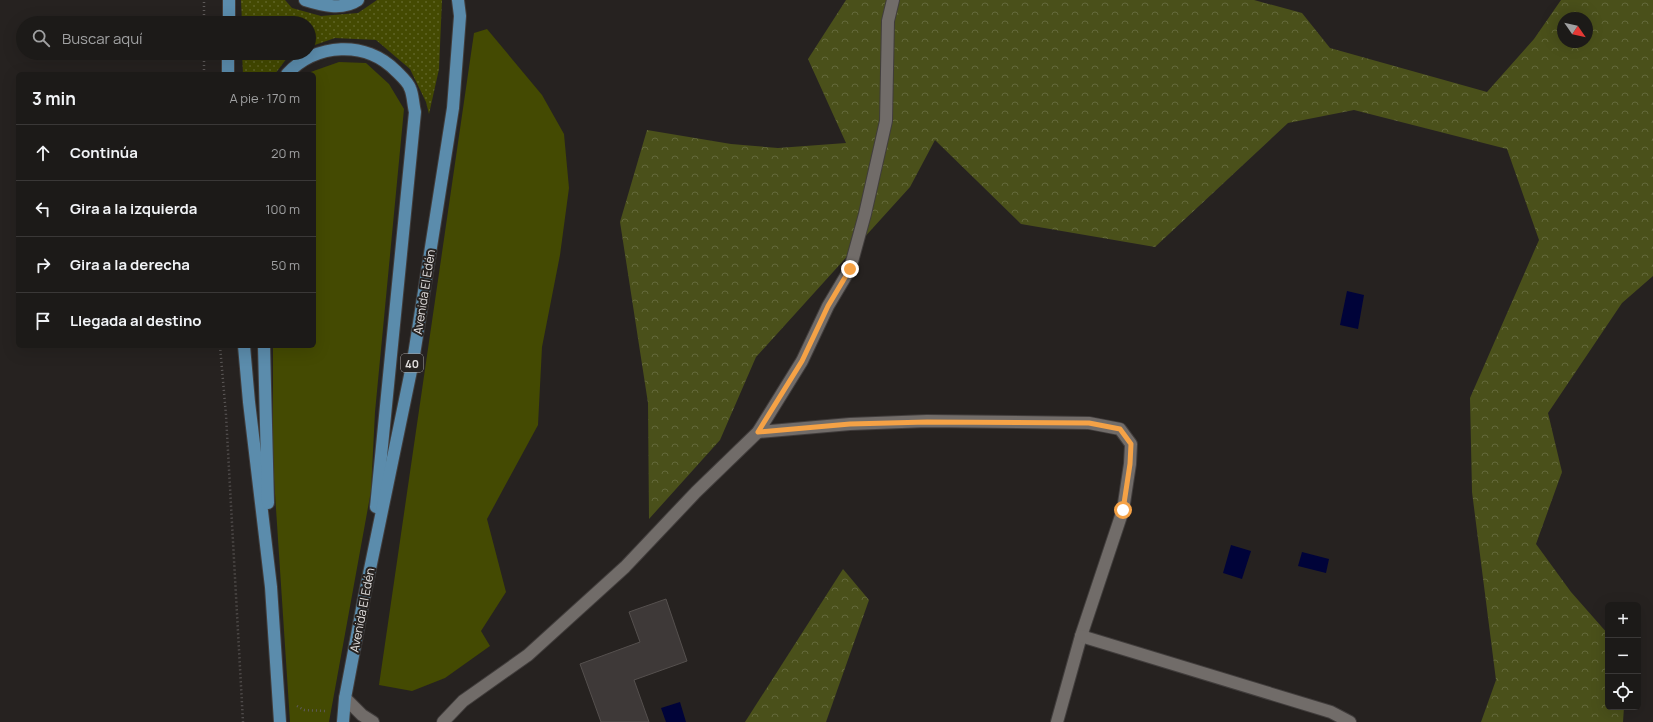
<!DOCTYPE html>
<html lang="es">
<head>
<meta charset="utf-8">
<style>
	:root { --surface:#1c1a18; --page:#252321; --text:#f1f3f6; --muted:#a0a1a2; --line:#3a3837 }
	body { margin:0; font-family:Manrope,sans-serif; background:var(--page); color:var(--text) }
	.controls { position:absolute; right:12px; bottom:12px; display:grid; overflow:hidden; border-radius:6px; box-shadow:0 4px 16px #0002 }
	.controls button { width:36px; height:36px; display:grid; place-items:center; padding:0; border:0; border-bottom:1px solid var(--line); background:var(--surface); color:var(--text); font:20px sans-serif }
	.compass { position:absolute; left:1557px; top:12px; width:36px; height:36px; border-radius:50%; background:var(--surface); box-shadow:0 4px 16px #0002; rotate:124deg }
	.stop { position:absolute; width:12px; height:12px; margin:-9px; border:3px solid #f5a246; border-radius:50%; background:#fff }
	.stop.end { background:#f5a246; border-color:#fff; box-shadow:0 1px 4px #0008 }
	.list { margin:0; padding:0; list-style:none }
	h2 { display:flex; justify-content:space-between; align-items:center; height:52px; margin:0; padding:0 16px; font-size:17px }
	h2 small { font-size:13px; font-weight:400; color:var(--muted) }
	.list li { display:grid; grid-template-columns:26px 1fr auto; gap:12px; align-items:center; box-sizing:border-box; height:56px; padding:0 16px; border-top:1px solid var(--line) }
	.list b { display:block; font-size:15px; white-space:nowrap }
	.list em { font-size:13px; font-style:normal; color:var(--muted) }
	.icon { flex:none; width:22px; height:22px; fill:none; stroke:currentColor; stroke-width:2; stroke-linecap:round; stroke-linejoin:round }
	.map { position:relative; flex:none; width:1653px; height:722px; overflow:hidden }
	.search { position:absolute; background:var(--surface); box-shadow:0 4px 16px #0002; left:16px; top:16px; width:300px; height:44px; display:flex; align-items:center; gap:10px; box-sizing:border-box; padding:0 14px; border-radius:22px; color:var(--muted); font-size:15px }
	.panel { position:absolute; background:var(--surface); box-shadow:0 4px 16px #0002; left:16px; top:72px; width:300px; height:276px; border-radius:6px }
	.map>svg:first-child { display:block }
</style>
</head>
<body>
<div class="map">
<svg width="1653" height="722" viewBox="0 0 1653 722">
	<defs>
		<pattern id="forest-crowns" width="20" height="18" patternUnits="userSpaceOnUse"><rect width="20" height="18" fill="#4a501a"/><path d="M2 6a3 3 0 1 1 6 0M12 15a3 3 0 1 1 6 0" fill="none" stroke="#64693b"/></pattern>
		<pattern id="garden-dots" width="8" height="8" patternUnits="userSpaceOnUse"><rect width="8" height="8" fill="#444a02"/><path d="M2 2h.1M6 6h.1" fill="none" stroke="#5f6426" stroke-width="1.8" stroke-linecap="round"/></pattern>
	</defs>
	<rect width="100%" height="100%" fill="#262220"/>
	<g fill="#444a02">
		<path d="M487,29L542,95L564,134L569,188L560,255L542,347L538,425L487,519L506,592L481,631L490,646L445,678L412,691L379,685L474,33Z"/>
		<path d="M339,62L366,63L389,84L404,109L375,412L371,491L329,722H290L273,463V346H314V74H305Z"/>
	</g>
	<g fill="url(#forest-crowns)" fill-rule="evenodd">
		<path d="M846,0H1254L1302,13L1330,48L1487,92L1534,39L1561,0H1653V276L1622,303L1548,413L1562,472L1536,544L1571,592L1608,634V707H1624L1623,722H1481L1496,680L1472,492L1470,398L1539,240L1507,149L1354,110L1288,123L1155,247L1021,224L935,140L910,187L756,357L720,440L649,519L648,403L620,222L647,130L731,144L778,148L846,143L808,59ZM1563,18H1587V42H1563Z"/>
		<path d="M843,569L869,600L826,722H745Z"/>
	</g>
	<g fill="url(#garden-dots)">
		<path d="M241,0H285L292,8L321,16L358,13L377,0H442L439,69L429,114L426,102L410,69L376,40L335,38L309,47V23H242Z"/>
		<path d="M242,53H293L290,54L275,74H243Z"/>
	</g>
	<g fill="#000339">
		<path d="M1347,291L1364,295L1358,329L1340,325Z"/>
		<path d="M1231,545L1251,551L1242,579L1223,573Z"/>
		<path d="M1302,552L1329,559L1326,573L1298,566Z"/>
		<path d="M680,702L686,722H666L661,708Z"/>
	</g>
	<path fill="#3e3938" stroke="#55504e" d="M666,599L687,661L634,680L649,722H601L580,664L640,642L629,612Z"/>
	<g fill="none" stroke-linecap="round" stroke-linejoin="round">
		<defs>
			<g id="minor">
				<path d="M758,432L850,424L927,421L1089,423L1120,429L1131,444L1130,464L1123,510L1081,636L1057,722"/>
				<path d="M1081,636L1331,712L1350,722"/>
				<path d="M345,698L362,715L373,722"/>
				<path d="M443,722L463,701L528,655L625,567L696,492L758,432L802,361L828,306L850,269L865,214L886,121L888,21L893,0"/>
			</g>
			<g id="major">
				<path d="M305,0C321,5 342,11 358,0"/>
				<path d="M229,23V0"/>
				<path d="M228,74V53"/>
				<path d="M287,74C316,43 366,40 396,71C401,76 408,82 410,88C413,94 413,104 415,112L376,507"/>
				<path d="M244,346L249,402L271,587L280,722"/>
				<path d="M264,346L268,503"/>
				<path d="M343,722L345,698L364,598L413,361L453,108L460,16L458,0"/>
			</g>
		</defs>
		<use href="#minor" stroke="#413d3c" stroke-width="14"/>
		<use href="#major" stroke="#413d3c" stroke-width="14"/>
		<g stroke="#5e5a59" stroke-width="2.5" stroke-dasharray="1 3" stroke-linecap="butt">
			<path d="M204,23V0"/>
			<path d="M204,74V53"/>
			<path d="M220,346L226,415L243,722"/>
			<path d="M297,706L304,710L325,711"/>
		</g>
		<use href="#minor" stroke="#716c69" stroke-width="12"/>
		<use href="#major" stroke="#5b8cac" stroke-width="12"/>
	</g>
	<g fill="none" stroke-linecap="round" stroke-linejoin="round">
		<path stroke="#f5a246" stroke-width="5" d="M850,269L828,306L802,361L758,432L850,424L927,422L1089,423L1120,429L1131,444L1130,464L1123,510"/>
	</g>
	<g text-anchor="middle" dominant-baseline="central" stroke-width="4" stroke-linejoin="round" paint-order="stroke">
		<rect fill="#262220" stroke="#a8a5a4" stroke-width="1" x="401" y="354" width="22" height="18" rx="3"/>
		<g font-size="11" font-weight="bold" fill="#e0dddc">
			<text x="412" y="363">40</text>
		</g>
		<g font-size="12" fill="#e0dddc" stroke="#262220">
			<text transform="translate(424 292) rotate(-81)">Avenida El Edén</text>
			<text transform="translate(362 610) rotate(-79)">Avenida El Edén</text>
		</g>
	</g>
</svg>
<div class="controls">
<button>+</button>
<button>−</button>
<button><svg class="icon" aria-label="locate" viewBox="0 0 24 24"><circle cx="12" cy="12" r="6"/><path d="M12 2v4M12 18v4M2 12h4M18 12h4"/></svg></button>
</div>
<svg class="compass" viewBox="-18 -18 36 36"><path d="M0-13l5 13h-10z" fill="#e53935"/><path d="M0 13l5-13h-10z" fill="#a0a1a2"/></svg>
<div class="stop" style="left:1123px;top:510px"></div>
<div class="stop end" style="left:850px;top:269px"></div>
<div class="search"><svg class="icon" aria-label="search" viewBox="0 0 24 24"><circle cx="10" cy="10" r="6"/><path d="M15 15l6 6"/></svg>Buscar aquí</div>
<section class="panel">
<h2>3 min<small>A pie · 170 m</small></h2>
<ul class="list">
<li><svg class="icon" aria-label="ahead" viewBox="0 0 24 24"><path d="M12 20V5M6 11l6-6 6 6"/></svg><div><b>Continúa</b></div><em>20 m</em></li>
<li><svg class="icon" aria-label="left" viewBox="0 0 24 24"><path d="M17 20v-9H6M10 6l-5 5 5 5"/></svg><div><b>Gira a la izquierda</b></div><em>100 m</em></li>
<li><svg class="icon" aria-label="right" viewBox="0 0 24 24"><path d="M7 20v-9h11M14 6l5 5-5 5"/></svg><div><b>Gira a la derecha</b></div><em>50 m</em></li>
<li><svg class="icon" aria-label="arrive" viewBox="0 0 24 24"><path d="M6 21V4h12l-3 4 3 4H6"/></svg><div><b>Llegada al destino</b></div></li>
</ul>
</section>
</div>
</body>
</html>
